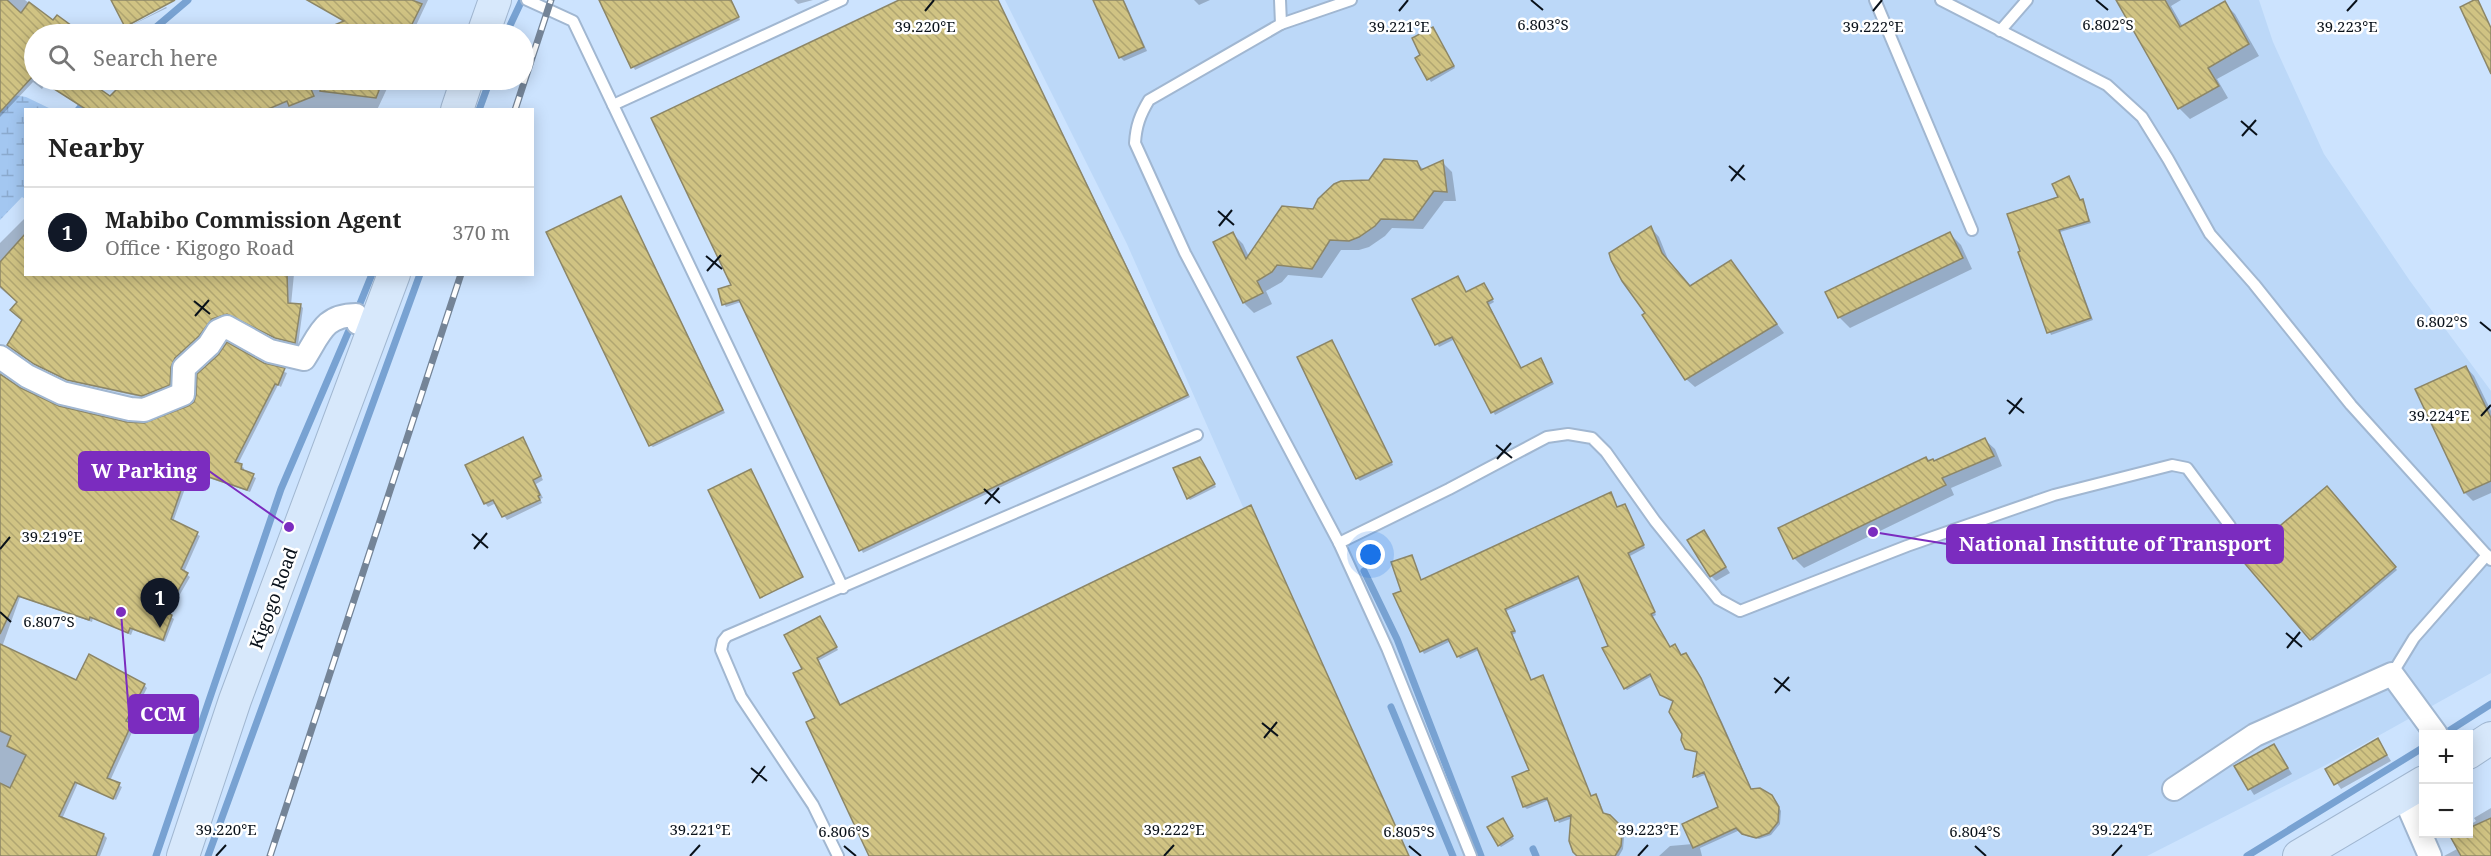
<!DOCTYPE html>
<html lang="en">
<head>
<meta charset="utf-8">
<style>
	:root { --surface:#fff; --page:#f2f2f2; --text:#222; --muted:#767676; --line:#e0e0e0; --accent:#111827 }
	body { margin:0; font-family:"Noto Serif",serif; background:var(--page); color:var(--text) }
	.controls { position:absolute; right:18px; bottom:18px; display:grid; overflow:hidden; border-radius:0px; box-shadow:0 3px 15px #0003 }
	.controls button { width:54px; height:54px; display:grid; place-items:center; padding:0; border:0; border-bottom:2px solid var(--line); background:var(--surface); color:var(--text); font:30px sans-serif }
	.you { position:absolute; left:1371px; top:555px; width:21px; height:21px; margin:-15px; border:4px solid #fff; border-radius:50%; background:#1a73e8; box-shadow:0 0 0 9px #1a73e833 }
	.badge { display:grid; place-items:center; width:39px; height:39px; border-radius:50%; background:var(--accent); color:#fff; font-size:20px; font-weight:700 }
	.pin { position:absolute; translate:-50% -50px; filter:drop-shadow(0 2px 3px #0008) }
	.pin::after { content:''; position:absolute; top:32px; width:21px; height:18px; background:inherit; clip-path:polygon(0 0,100% 0,50% 100%) }
	.list { margin:0; padding:0; list-style:none }
	h2 { display:flex; justify-content:space-between; align-items:center; height:78px; margin:0; padding:0 24px; font-size:26px }
	h2 small { font-size:20px; font-weight:400; color:var(--muted) }
	.list li { display:grid; grid-template-columns:39px 1fr auto; gap:18px; align-items:center; box-sizing:border-box; height:90px; padding:0 24px; border-top:2px solid var(--line) }
	.list b { display:block; font-size:22px; white-space:nowrap }
	.list p { margin:0; font-size:20px; white-space:nowrap; color:var(--muted) }
	.list em { font-size:20px; font-style:normal; color:var(--muted) }
	.icon { flex:none; width:33px; height:33px; fill:none; stroke:currentColor; stroke-width:2; stroke-linecap:round; stroke-linejoin:round }
	.map { position:relative; flex:none; width:2491px; height:856px; overflow:hidden }
	.search { position:absolute; background:var(--surface); box-shadow:0 3px 15px #0003; left:24px; top:24px; width:510px; height:66px; display:flex; align-items:center; gap:15px; box-sizing:border-box; padding:0 21px; border-radius:33px; color:var(--muted); font-size:22px }
	.panel { position:absolute; background:var(--surface); box-shadow:0 3px 15px #0003; left:24px; top:108px; width:510px; height:168px; border-radius:0px }
	.map>svg:first-child { display:block }
</style>
</head>
<body>
<div class="map">
<svg width="2491" height="856" viewBox="0 0 2491 856">
	<defs>
		<pattern id="wetland-marsh" width="20" height="14" patternUnits="userSpaceOnUse" patternTransform="scale(1.5)"><rect width="20" height="14" fill="#a3c7f1"/><path d="M1 5h8M5 5V1M11 12h8M15 12V8" fill="none" stroke="#8baace"/></pattern>
		<pattern id="building-back-hatch" width="6" height="6" patternUnits="userSpaceOnUse" patternTransform="scale(1.5)"><rect width="6" height="6" fill="#d0c383"/><path d="M-1 5l2 2M0 0l6 6M5-1l2 2" fill="none" stroke="#b1a671"/></pattern>
	</defs>
	<rect width="100%" height="100%" fill="#cce3fe"/>
	<path fill="#bcd8f8" d="M1005,0H2259L2273,42L2324,154L2410,281L2491,391V673L2326,765L2147,856H1402L1336,718L1127,244Z"/>
	<path fill="url(#wetland-marsh)" d="M7,94L26,97L51,109L26,110L25,199L22,197L0,220V104Z"/>
	<g fill="#0003">
		<path d="M0,0H25L53,22L57,17L80,34H34V80H87L86,81L110,98L129,80H268L271,84L283,80H391L377,110H88L46,83L42,89L33,82L0,117Z"/>
		<path d="M314,0H428L412,34H316L346,22L316,4Z"/>
		<path d="M600,0H731L740,20L635,70Z"/>
		<path d="M794,0H813L798,4Z"/>
		<path d="M902,0H998L1190,397L863,553L741,302L726,307L724,304Z"/>
		<path d="M1094,0H1124L1147,51L1124,61L1120,57Z"/>
		<path d="M1194,0H1210L1199,5Z"/>
		<path d="M2117,0H2181L2171,6L2183,27L2224,3L2235,14L2259,56L2217,79L2228,98L2190,119L2179,108Z"/>
		<path d="M166,7L167,8L128,27Z"/>
		<path d="M227,28L233,34H220Z"/>
		<path d="M1435,31L1455,68L1431,82L1417,59L1422,56Z"/>
		<path d="M1442,162L1452,172L1456,201H1444L1423,229L1392,228L1385,236L1369,247L1359,250H1341L1322,278L1288,275L1282,282L1266,291L1272,304L1254,313L1244,303L1215,243L1233,234L1243,244L1249,257L1314,211L1370,182L1417,163L1424,170Z"/>
		<path d="M2069,178L2081,201L2084,203L2091,223L2060,232L2093,320L2051,335L2019,253L2061,198Z"/>
		<path d="M623,200L725,413L653,447L650,445Z"/>
		<path d="M26,217V274H294L291,305H300L303,308L298,345L279,340L237,317H225L177,361L173,370L172,387L145,398L71,382L38,367L14,350L24,320L18,303L0,288V243Z"/>
		<path d="M1651,228L1659,237L1670,264L1691,287L1731,262L1784,333L1695,387L1686,379L1647,314Z"/>
		<path d="M1950,234L1961,245L1972,269L1850,328L1839,317Z"/>
		<path d="M1484,284L1494,302L1489,305L1521,369L1543,362L1554,384L1495,415L1455,339L1439,347L1414,300L1467,293Z"/>
		<path d="M1332,342L1393,465L1360,481L1357,478Z"/>
		<path d="M263,364L287,373L281,387L278,385L238,464L244,468L243,472L256,478L250,492L191,472L173,522L200,536L184,572L190,577L168,615L174,619L165,642L133,630L131,635L93,618L92,622L20,597L2,647L76,682L144,685L147,688L129,724L134,728L110,781L122,787L116,800L78,783L62,819L104,835L107,838L100,856H0V375L20,389L56,407L127,424L144,425L189,408Z"/>
		<path d="M2466,367L2474,376L2491,411V493L2473,501L2465,493L2417,390Z"/>
		<path d="M523,439L543,480L536,484L543,498L540,499L542,503L507,520L496,503L488,507L485,503Z"/>
		<path d="M1985,440L1995,449L2002,466L1951,488L1954,495L1804,568L1794,558L1926,458L1934,463Z"/>
		<path d="M1202,461L1216,487L1190,500L1188,498Z"/>
		<path d="M2327,488L2397,570L2313,641L2243,560Z"/>
		<path d="M1612,497L1618,509L1627,508L1645,548L1630,556L1656,615L1652,617L1670,648L1682,657H1688L1722,722L1752,790L1774,799L1781,811L1780,824L1771,835L1759,839L1746,836L1740,830L1700,848L1702,856H1659L1670,846L1693,844L1720,807L1707,774L1697,778L1695,776L1699,753L1686,748L1674,702L1661,694L1652,676L1627,690L1625,688L1581,578L1506,611L1516,633L1512,635L1532,681L1591,797L1596,796L1598,798L1605,815L1620,827L1624,838L1623,849L1619,856H1580L1573,818L1559,823L1549,800L1527,809L1524,807L1513,777L1531,771L1479,650L1460,659L1451,641L1424,654L1395,595L1403,591L1411,556L1422,581Z"/>
		<path d="M1703,532L1730,573L1716,581L1711,576Z"/>
		<path d="M822,620L838,650L818,661L841,707L1409,856H870L817,719L804,669Z"/>
		<path d="M2378,740L2391,761L2341,789L2327,769Z"/>
		<path d="M2274,746L2292,774L2254,795L2236,767Z"/>
		<path d="M2491,808V856H2444L2459,848L2451,835L2468,834V826L2476,821L2474,818Z"/>
		<path d="M1504,822L1514,839L1501,847L1499,845Z"/>
	</g>
	<g fill="none" stroke-linecap="round" stroke-linejoin="round">
		<g stroke="#78a2d2" stroke-width="7">
			<path d="M148,34L188,0"/>
			<path d="M506,34L522,0"/>
			<path d="M78,110L103,80"/>
			<path d="M479,110L490,80"/>
			<path d="M357,311L372,274"/>
			<path d="M1364,571L1397,639L1481,856"/>
			<path d="M1391,707L1453,856"/>
			<path d="M2444,734L2491,704"/>
			<path d="M1533,849L1536,856"/>
			<path d="M156,856L281,489L353,321"/>
			<path d="M208,856L420,274"/>
			<path d="M2247,856L2424,747"/>
		</g>
	</g>
	<g fill="url(#building-back-hatch)" stroke="#8c8667" stroke-width="1.5">
		<path d="M0,0H7L21,13L29,2L53,20L57,15L83,34H34V75L0,112Z"/>
		<path d="M111,0H175L125,27Z"/>
		<path d="M307,0H412L422,4L407,34H313L344,21Z"/>
		<path d="M599,0H731L739,17L631,68Z"/>
		<path d="M899,0H998L1188,395L859,551L739,300L722,305L718,289L731,285L651,118Z"/>
		<path d="M1093,0H1123L1144,47L1119,58Z"/>
		<path d="M2116,0H2165L2180,27L2225,1L2249,44L2208,68L2219,86L2178,109Z"/>
		<path d="M2474,0H2478L2491,28V74L2460,7Z"/>
		<path d="M1433,27L1454,66L1427,80L1415,58L1420,55L1412,38Z"/>
		<path d="M40,80H87L110,96L126,80H307L314,96L289,106L287,101L266,110H87Z"/>
		<path d="M321,80H383L376,98L320,91Z"/>
		<path d="M1384,159L1417,161L1421,170L1443,160L1447,192L1434,191L1413,220L1381,219L1375,226L1359,237L1349,241L1330,240L1312,269L1277,265L1272,272L1257,281L1263,293L1243,303L1213,242L1233,232L1246,259L1282,206L1313,209L1318,199L1334,184L1341,181L1369,180Z"/>
		<path d="M2069,176L2080,200L2083,199L2089,221L2059,230L2091,318L2047,333L2018,252L2020,251L2007,214L2058,197L2052,184Z"/>
		<path d="M621,196L723,410L649,446L546,232Z"/>
		<path d="M1651,226L1662,253L1690,286L1731,260L1777,324L1685,380L1642,315L1645,313L1622,281L1611,260L1609,253Z"/>
		<path d="M1950,232L1963,258L1838,318L1825,292Z"/>
		<path d="M26,233V274H287L288,303L301,304L295,343L275,338L227,314L212,319L199,336L175,358L171,367L170,385L142,396L67,380L34,364L7,345L22,320L10,310L17,302L0,286V262Z"/>
		<path d="M1458,276L1466,292L1484,283L1493,299L1487,302L1521,368L1541,358L1552,382L1491,413L1452,337L1435,345L1412,299Z"/>
		<path d="M1332,340L1392,462L1356,479L1297,357Z"/>
		<path d="M227,342L264,363L285,368L278,385L275,384L235,462L242,464L241,469L254,474L247,490L188,470L171,519L198,532L181,569L188,573L166,612L172,615L163,640L130,628L128,633L90,617L89,620L18,596L0,634V374L21,388L59,406L127,422L144,423L188,406L194,402L196,395L197,374L218,355Z"/>
		<path d="M2466,366L2491,418V481L2464,493L2415,389Z"/>
		<path d="M523,437L541,476L533,480L540,495L538,496L540,500L502,517L493,500L484,504L465,465Z"/>
		<path d="M1985,438L1994,456L1942,478L1946,485L1793,559L1778,528L1926,457L1928,461L1933,459L1934,461Z"/>
		<path d="M1200,457L1215,484L1187,499L1173,468Z"/>
		<path d="M751,469L803,577L760,598L708,490Z"/>
		<path d="M2327,486L2396,567L2310,640L2241,559Z"/>
		<path d="M1611,492L1617,507L1625,504L1644,545L1628,553L1655,612L1651,614L1670,647L1675,644L1681,655L1686,653L1701,678L1751,789L1760,788L1772,795L1779,807L1778,822L1769,833L1756,838L1742,834L1736,828L1693,848L1682,824L1718,807L1704,772L1693,777L1697,752L1685,749L1681,740L1682,734L1669,712L1673,701L1660,695L1650,674L1624,689L1602,648L1608,646L1578,576L1505,609L1515,631L1511,632L1531,680L1543,675L1591,796L1596,794L1603,813L1610,815L1618,823L1622,834L1621,846L1615,856H1577L1573,852L1569,841L1571,815L1555,821L1547,798L1523,807L1512,777L1529,770L1477,648L1457,657L1448,639L1420,652L1393,594L1401,591L1391,562L1412,555L1421,580Z"/>
		<path d="M1251,505L1409,856H869L806,722L815,718L793,673L802,669L784,635L820,616L837,647L817,658L840,705Z"/>
		<path d="M1704,530L1726,567L1710,577L1687,540Z"/>
		<path d="M0,644L76,680L89,654L145,684L126,721L132,723L107,778L120,783L113,799L75,782L59,816L104,834L96,856H0V783L10,788L26,755L7,746L11,736L0,731Z"/>
		<path d="M2378,738L2387,755L2334,785L2325,769Z"/>
		<path d="M2274,744L2288,768L2248,790L2234,766Z"/>
		<path d="M1503,818L1513,836L1498,846L1487,827Z"/>
		<path d="M2491,818V856H2461L2450,836L2456,834H2469V828Z"/>
	</g>
	<g fill="none" stroke-linecap="round" stroke-linejoin="round">
		<defs>
			<g id="service">
				<path d="M527,0L573,21L843,588"/>
				<path d="M1280,0L1281,24L1149,100C1140,115 1136,126 1135,143L1185,253L1339,543L1387,648L1471,856"/>
				<path d="M1875,0L1972,230"/>
				<path d="M1941,0L2107,85L2142,117L2168,159L2210,234L2254,284L2351,405L2491,560"/>
				<path d="M1281,24L1351,0"/>
				<path d="M2000,31L2027,0"/>
				<path d="M613,105L842,0"/>
				<path d="M1339,543L1449,489L1547,437L1568,434L1592,438L1606,452L1655,521L1718,599L1740,611L1907,546L2054,495L2172,465L2187,468L2230,526"/>
				<path d="M2392,674L2414,638L2487,555"/>
				<path d="M838,856L813,805L741,697L721,650L723,641L727,636L1197,435"/>
			</g>
			<g id="minor">
				<path d="M0,357L27,376L62,393L130,409L144,410L183,394L184,368L209,345L218,331L227,327L270,351L304,359C320,334 324,315 356,315L358,323L373,326"/>
				<path d="M2174,789L2255,735L2392,674L2436,734"/>
				<path d="M2403,794L2430,856"/>
			</g>
			<g id="secondary">
				<path d="M483,34L495,0"/>
				<path d="M457,110L467,80"/>
				<path d="M2468,753L2491,738"/>
				<path d="M183,856L235,700L394,274"/>
				<path d="M2299,856L2424,782"/>
			</g>
		</defs>
		<use href="#service" stroke="#a1b7d1" stroke-width="14"/>
		<use href="#minor" stroke="#a1b7d1" stroke-width="26"/>
		<use href="#secondary" stroke="#a1b7d1" stroke-width="34"/>
		<use href="#service" stroke="#fff" stroke-width="10"/>
		<use href="#minor" stroke="#fff" stroke-width="22"/>
		<use href="#secondary" stroke="#d7e8fb" stroke-width="32"/>
		<defs>
			<g id="rail">
				<path d="M515,110L551,0"/>
				<path d="M270,856L461,274"/>
			</g>
		</defs>
		<use href="#rail" stroke="#748497" stroke-width="7"/>
		<use href="#rail" stroke="#fff" stroke-width="4.5" stroke-dasharray="14" stroke-linecap="butt"/>
	</g>
	<path fill="none" stroke="#09111a" stroke-width="2" d="M1531,0L1543,10M2096,0L2108,10M925,11L934,0M1399,11L1408,0M1873,11L1882,0M2347,11L2357,0M2241,121L2257,135M2242,136L2256,120M1729,166L1745,180M1731,181L1744,165M1218,211L1234,225M1219,226L1232,210M706,256L722,269M707,271L721,255M194,301L210,314M195,316L209,300M2480,322L2491,331M2007,400L2024,413M2009,414L2022,398M2481,416L2491,405M1496,445L1512,458M1497,459L1511,443M984,489L1000,503M985,504L999,488M472,534L488,548M0,549L10,537M474,549L487,533M0,612L11,622M2286,633L2302,647M2287,648L2300,632M1774,678L1790,691M1775,693L1789,677M1262,723L1278,736M1264,738L1277,722M751,768L767,781M752,783L765,766M844,846L856,856M1409,846L1421,856M1975,846L1986,856M216,856L226,845M690,856L700,845M1164,856L1174,845M1638,856L1648,845M2112,856L2122,845"/>
	<g text-anchor="middle" dominant-baseline="central" stroke-width="5" stroke-linejoin="round" paint-order="stroke">
		<g font-size="18" fill="#09111a" stroke="#fff">
			<text transform="translate(273 598) rotate(-70)">Kigogo Road</text>
		</g>
	</g>
	<g font-size="15" text-anchor="middle" fill="#09111a" stroke="#fff" stroke-width="5" stroke-linejoin="round" paint-order="stroke">
		<text x="1543" y="30">6.803°S</text>
		<text x="2108" y="30">6.802°S</text>
		<text x="925" y="32">39.220°E</text>
		<text x="1399" y="32">39.221°E</text>
		<text x="1873" y="32">39.222°E</text>
		<text x="2347" y="32">39.223°E</text>
		<text x="2442" y="327">6.802°S</text>
		<text x="2439" y="421">39.224°E</text>
		<text x="52" y="542">39.219°E</text>
		<text x="49" y="627">6.807°S</text>
		<text x="226" y="835">39.220°E</text>
		<text x="700" y="835">39.221°E</text>
		<text x="1174" y="835">39.222°E</text>
		<text x="1648" y="835">39.223°E</text>
		<text x="2122" y="835">39.224°E</text>
		<text x="844" y="837">6.806°S</text>
		<text x="1409" y="837">6.805°S</text>
		<text x="1975" y="837">6.804°S</text>
	</g>
	<path fill="none" stroke="#7b2cbf" stroke-width="2" d="M289 527L209 471M1873 532L1947 544M121 612L129 714"/>
	<g fill="#7b2cbf" stroke="#fff" stroke-width="2">
		<circle cx="289" cy="527" r="6"/>
		<circle cx="1873" cy="532" r="6"/>
		<circle cx="121" cy="612" r="6"/>
	</g>
	<g fill="#7b2cbf" stroke="#7b2cbf" stroke-width="2">
		<rect x="79" y="452" width="130" height="38" rx="6"/>
		<rect x="1947" y="525" width="336" height="38" rx="6"/>
		<rect x="129" y="695" width="69" height="38" rx="6"/>
	</g>
	<g font-size="20" text-anchor="middle" font-weight="bold" fill="#fff">
		<text x="144" y="478">W Parking</text>
		<text x="2115" y="551">National Institute of Transport</text>
		<text x="163" y="721">CCM</text>
	</g>
</svg>
<div class="controls">
<button>+</button>
<button>−</button>
</div>
<div class="you"></div>
<div class="pin badge" style="left:160px;top:628px">1</div>
<div class="search"><svg class="icon" aria-label="search" viewBox="0 0 24 24"><circle cx="10" cy="10" r="6"/><path d="M15 15l6 6"/></svg>Search here</div>
<section class="panel">
<h2>Nearby<small></small></h2>
<ul class="list">
<li><span class="badge">1</span><div><b>Mabibo Commission Agent</b><p>Office · Kigogo Road</p></div><em>370 m</em></li>
</ul>
</section>
</div>
</body>
</html>
